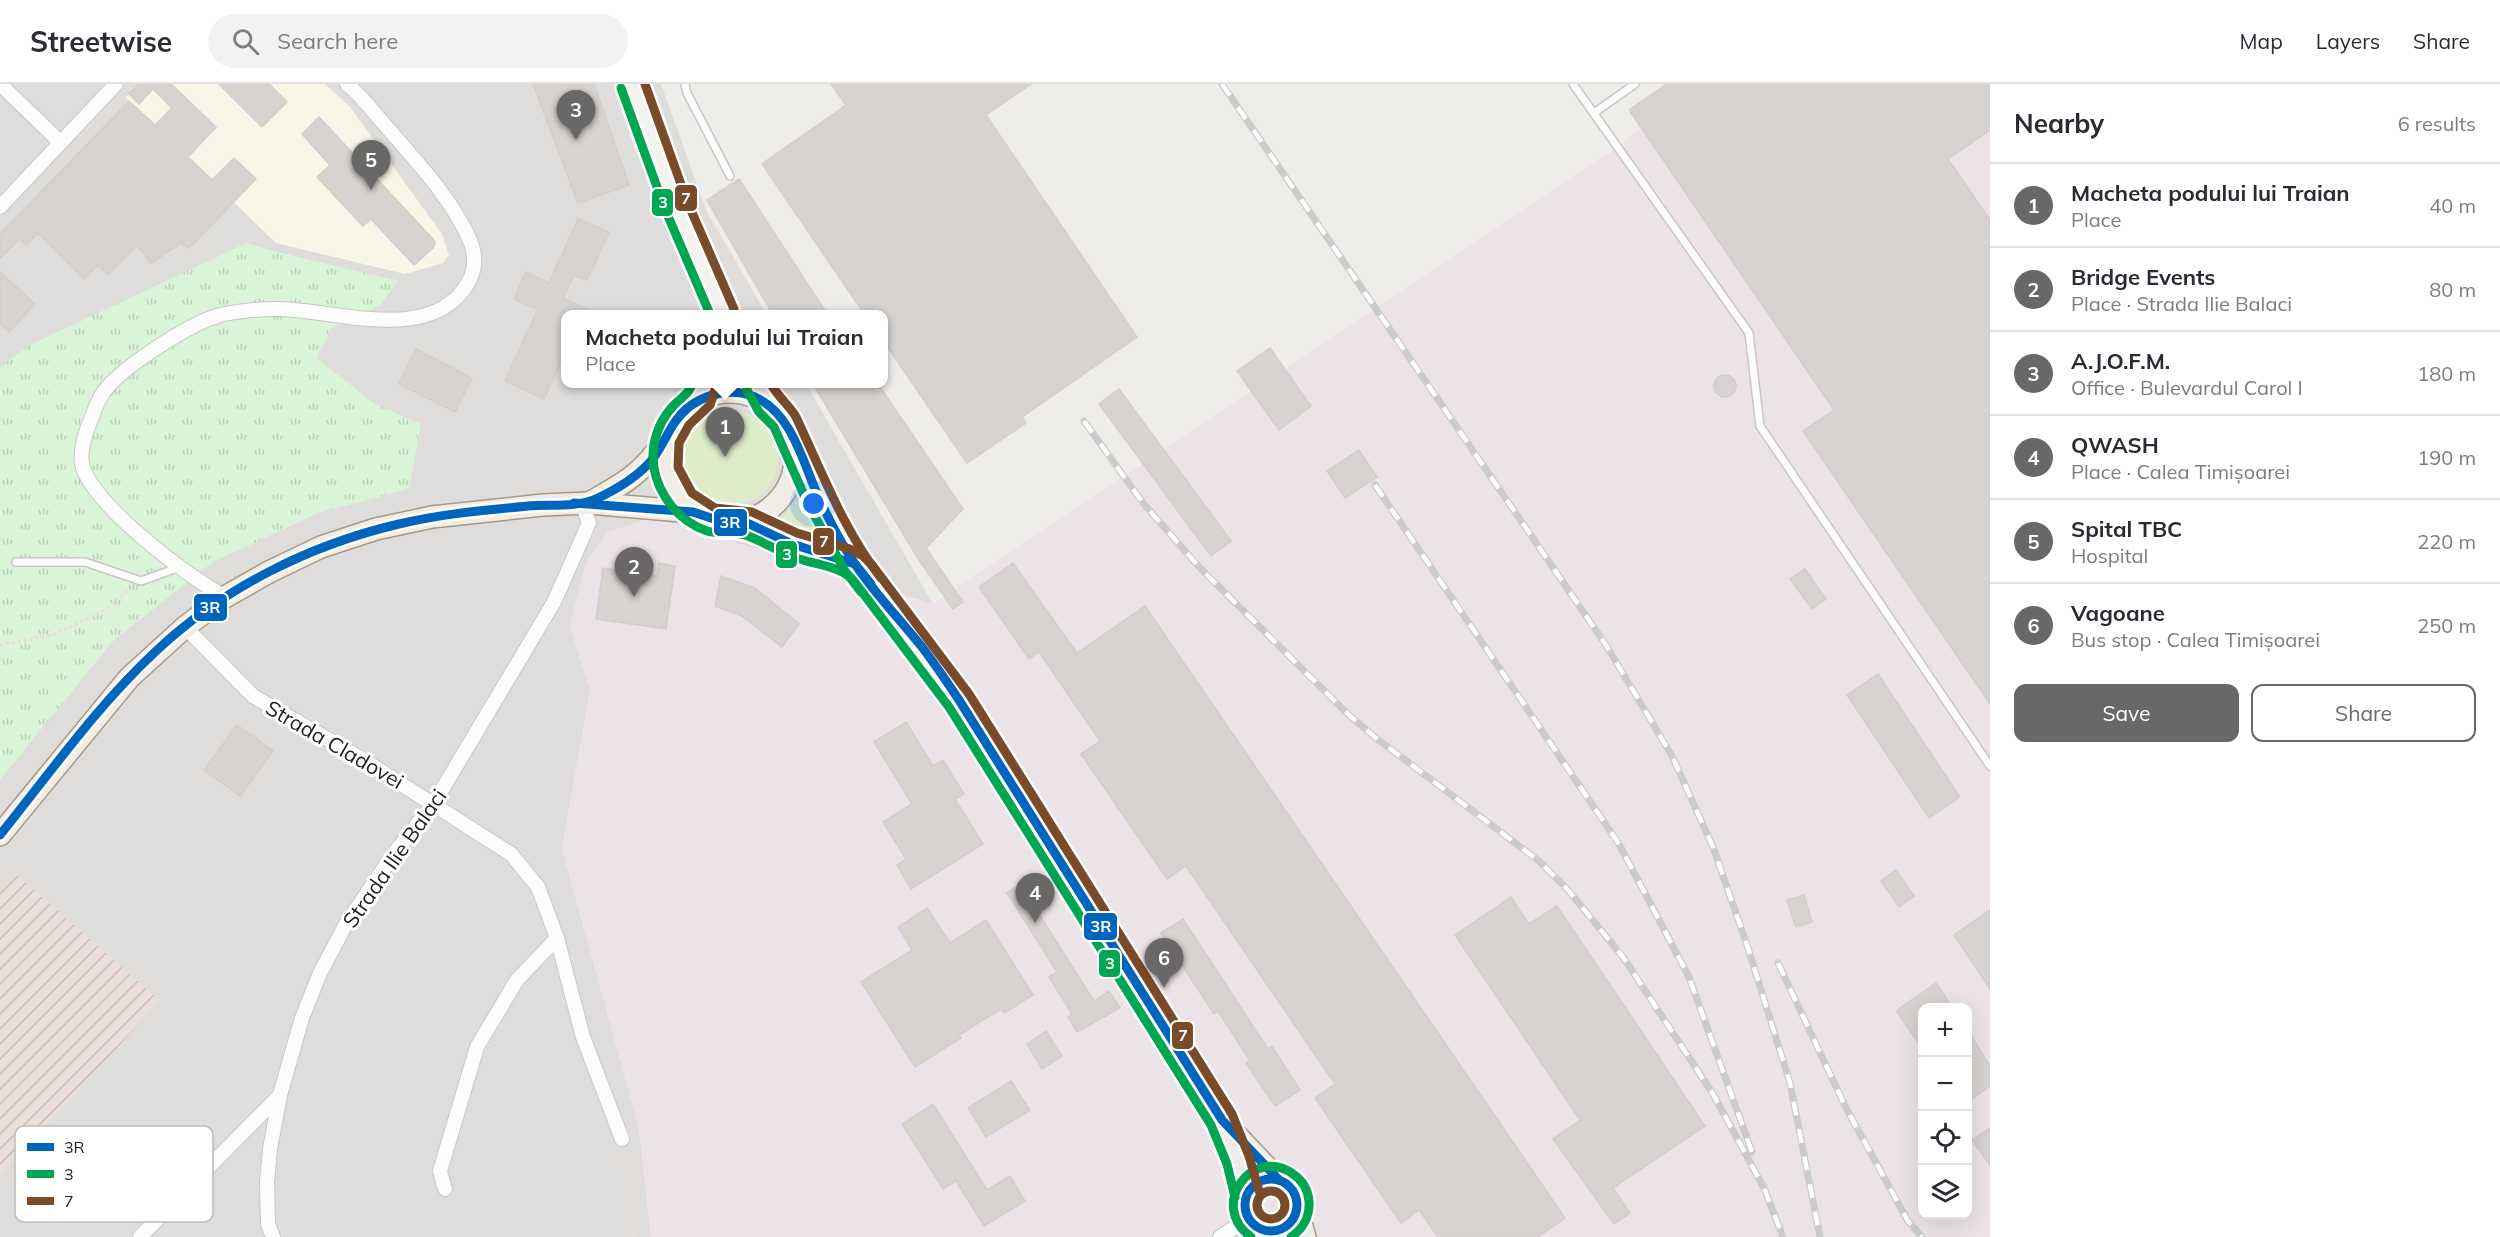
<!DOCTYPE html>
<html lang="en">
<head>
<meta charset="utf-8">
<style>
	:root { --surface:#fff; --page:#f2f2f3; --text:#2b2b33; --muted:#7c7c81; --line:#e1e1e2; --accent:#696867 }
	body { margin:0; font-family:Mulish,sans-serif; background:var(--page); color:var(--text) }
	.controls { position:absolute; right:18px; bottom:18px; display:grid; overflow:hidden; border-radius:12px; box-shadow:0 6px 24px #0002 }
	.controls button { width:54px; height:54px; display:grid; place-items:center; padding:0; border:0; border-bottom:2px solid var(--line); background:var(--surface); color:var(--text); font:30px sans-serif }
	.you { position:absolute; left:814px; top:420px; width:21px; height:21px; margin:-15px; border:4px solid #fff; border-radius:50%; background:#1a73e8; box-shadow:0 0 0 9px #1a73e833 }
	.badge { display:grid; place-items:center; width:39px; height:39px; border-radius:50%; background:var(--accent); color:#fff; font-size:20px; font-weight:700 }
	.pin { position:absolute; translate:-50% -50px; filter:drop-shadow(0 2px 3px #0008) }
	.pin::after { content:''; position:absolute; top:32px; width:21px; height:18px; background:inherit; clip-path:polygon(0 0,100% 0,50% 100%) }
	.popup { position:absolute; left:561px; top:226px; width:327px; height:78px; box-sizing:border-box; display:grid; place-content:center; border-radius:12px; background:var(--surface); filter:drop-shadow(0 2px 4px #0005); font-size:20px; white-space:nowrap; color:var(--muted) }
	.popup b { font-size:22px; color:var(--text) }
	.popup::after { content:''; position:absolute; left:50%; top:100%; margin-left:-12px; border:12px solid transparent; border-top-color:var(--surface) }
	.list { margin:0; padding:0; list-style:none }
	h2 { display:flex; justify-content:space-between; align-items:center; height:78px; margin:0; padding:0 24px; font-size:26px }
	h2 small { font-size:20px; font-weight:400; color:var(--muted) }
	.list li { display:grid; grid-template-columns:39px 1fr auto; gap:18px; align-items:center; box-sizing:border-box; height:84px; padding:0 24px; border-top:2px solid var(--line) }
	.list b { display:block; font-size:22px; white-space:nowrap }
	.list p { margin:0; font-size:20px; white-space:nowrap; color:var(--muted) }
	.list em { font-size:20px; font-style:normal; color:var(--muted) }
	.actions { display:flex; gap:12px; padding:18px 24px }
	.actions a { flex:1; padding:14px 0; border:2px solid var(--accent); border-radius:12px; text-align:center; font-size:21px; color:var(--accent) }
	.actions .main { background:var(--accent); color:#fff }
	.icon { flex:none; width:33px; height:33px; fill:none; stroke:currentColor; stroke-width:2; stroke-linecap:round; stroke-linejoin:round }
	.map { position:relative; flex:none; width:1990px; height:1153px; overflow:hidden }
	header { display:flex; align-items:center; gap:36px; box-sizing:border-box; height:84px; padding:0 30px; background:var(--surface); border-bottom:2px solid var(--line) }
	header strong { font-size:28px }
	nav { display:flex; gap:33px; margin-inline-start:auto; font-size:21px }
	.search { width:420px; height:54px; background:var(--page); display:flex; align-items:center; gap:15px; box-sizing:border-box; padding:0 21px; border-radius:33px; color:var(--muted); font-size:22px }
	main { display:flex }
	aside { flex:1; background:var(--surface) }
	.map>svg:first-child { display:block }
</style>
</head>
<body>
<header>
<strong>Streetwise</strong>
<div class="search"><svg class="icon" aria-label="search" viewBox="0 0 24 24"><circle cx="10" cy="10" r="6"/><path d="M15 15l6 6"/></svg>Search here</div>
<nav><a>Map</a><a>Layers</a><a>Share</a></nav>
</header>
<main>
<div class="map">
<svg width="1990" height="1153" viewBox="0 0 1990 1153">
	<defs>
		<pattern id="military-furrows" width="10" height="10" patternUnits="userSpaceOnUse" patternTransform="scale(1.5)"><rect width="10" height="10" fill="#e9deda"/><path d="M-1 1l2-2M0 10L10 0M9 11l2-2" fill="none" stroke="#c8bebb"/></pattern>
		<pattern id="park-tufts" width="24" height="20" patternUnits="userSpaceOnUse" patternTransform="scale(1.5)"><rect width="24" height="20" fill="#d9f4d6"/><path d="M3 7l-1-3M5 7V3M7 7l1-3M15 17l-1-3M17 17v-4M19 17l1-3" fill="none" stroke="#bad1b7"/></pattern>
	</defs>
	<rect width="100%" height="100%" fill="#efedea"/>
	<path fill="#dedddb" d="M0,0H661L706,126L766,230H566V300H806L933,520L652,433L570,541L590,607L562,765L639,1044L651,1153H0Z"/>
	<path fill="#ece3e9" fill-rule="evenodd" d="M1702,0H1990V1153H651L639,1044L562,765L590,607L570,541L586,478L608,448L652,433L933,520L1603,73ZM1922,924H1968V1130H1922Z"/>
	<path fill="#f8f6e6" d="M139,0H325L350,23L442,150L449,171L443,179L405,190L276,159L126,14Z"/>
	<path fill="url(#military-furrows)" d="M16,790L160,917L0,1091V807Z"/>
	<g fill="#deecca">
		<circle cx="732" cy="374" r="47"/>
		<path d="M801,412L817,439L845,474L778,438Z"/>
	</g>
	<path fill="url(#park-tufts)" d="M247,159L269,166L398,197L380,221L332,244L316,274L375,320L421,340L409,405L318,429L213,478L113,557L0,696V283L30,261Z"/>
	<g fill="#d6d3d1" stroke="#d2cecb" stroke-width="1.5">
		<path d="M139,0H171L216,43L188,73L212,96L234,74L256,95L189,164L181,159L151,179L137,161L108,190L98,181L84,195L38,149L26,161L19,155L0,175V150L129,17L155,41L172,24L153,5L139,20L129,10Z"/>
		<path d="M219,0H269L287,18L262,43Z"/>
		<path d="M533,0H594L629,101L578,119Z"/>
		<path d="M831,0H1031L986,31L1137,253L1022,333L1026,339L967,379L884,258V231H865L762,80L846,21Z"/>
		<path d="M1667,0H1990V46L1948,75L1990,136V620L1803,347L1834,326L1629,26Z"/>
		<path d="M319,33L434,156L435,160L433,164L414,181L371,135L363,142L317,93L330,81L302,50Z"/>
		<path d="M739,95L828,231H773L707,116Z"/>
		<path d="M578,135L609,148L587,196L574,191L563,214L599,231H566V267L544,315L505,297L538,225L514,215L526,188L549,199Z"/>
		<path d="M0,188L35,220L9,248L0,240Z"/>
		<path d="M1270,264L1311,322L1279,346L1237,287Z"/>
		<path d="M416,265L472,294L455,328L399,300Z"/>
		<circle cx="1725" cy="302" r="11"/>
		<path d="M813,300H878L963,425L926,464L963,518L953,525L917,473Z"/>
		<path d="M1119,305L1231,457L1211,472L1099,320Z"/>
		<path d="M1359,366L1377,393L1345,414L1327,387Z"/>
		<path d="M659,479L675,482L666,545L596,535L603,484L657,492Z"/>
		<path d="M1013,479L1077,569L1145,522L1565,1134L1538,1153H1438L1419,1126L1401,1139L1315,1014L1335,1000L1186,782L1167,795L1081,670L1100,657L1039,568L1029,575L979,503Z"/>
		<path d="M1805,485L1826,515L1812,525L1790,495Z"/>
		<path d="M721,492L755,504L799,540L782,563L742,532L715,522Z"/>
		<path d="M1878,590L1960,713L1929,734L1847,611Z"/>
		<path d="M906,638L933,682L943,676L964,710L955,715L983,760L911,805L897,781L906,775L883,738L912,720L874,658Z"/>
		<path d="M237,641L273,667L240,712L204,686Z"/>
		<path d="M1896,786L1914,812L1899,823L1881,797Z"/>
		<path d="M1020,800L1094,917L1109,907L1120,924L1077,948L1068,933L1072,930L1049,893L1057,888L1007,809Z"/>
		<path d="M1804,811L1812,838L1796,843L1787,816Z"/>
		<path d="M1511,813L1529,840L1557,822L1705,1042L1613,1104L1630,1129L1614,1140L1553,1055L1580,1036L1455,851Z"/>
		<path d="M927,824L950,859L986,836L1033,911L1004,929L1001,925L959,951L961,954L915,983L861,898L912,866L898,843Z"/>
		<path d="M1990,826V905L1954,851Z"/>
		<path d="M1183,835L1268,965L1272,962L1300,1006L1275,1022L1246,979L1250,977L1218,927L1214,930L1161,849Z"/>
		<path d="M1936,899L1953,924H1923V965L1896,927Z"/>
		<path d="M1046,947L1062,972L1042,985L1027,960Z"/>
		<path d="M1968,947L1990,982V1002L1968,1017Z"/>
		<path d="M1011,997L1030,1026L986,1053L968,1024Z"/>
		<path d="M933,1020L987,1106L1010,1092L1025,1117L984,1142L956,1097L943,1105L902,1040Z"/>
		<path d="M1990,1044V1081L1972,1056Z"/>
	</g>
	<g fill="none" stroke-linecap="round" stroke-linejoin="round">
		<defs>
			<g id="lane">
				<path d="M685,0L687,9L730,92"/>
				<path d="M1573,0L1749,249L1760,342L1990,682"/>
				<path d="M1594,29L1635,0"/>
				<path d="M16,478H85L141,497L180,483"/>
			</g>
			<g id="street">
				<path d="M0,0L60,58"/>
				<path d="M0,123L116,0"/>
				<path d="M225,513C185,490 99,426 83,384C79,372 84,354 88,343C93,332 96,319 103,309C120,284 188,241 217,232C232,227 262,225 277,225C334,225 431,262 468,199C477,183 476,168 468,152C448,110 415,76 385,41C373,28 361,11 347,0"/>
				<path d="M185,543L253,612L359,673L511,770L538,803L557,854L583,953L622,1055"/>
				<path d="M445,1105L440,1087L477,963L517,896L557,854"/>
				<path d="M140,1153L280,1011"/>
				<path d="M273,1153L268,1140L267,1098L270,1065L280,1011L302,934L320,889L346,840L395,768L434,719L554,518L589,439L582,419"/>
				<path d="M1220,1153L1249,1134"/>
			</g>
			<g id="secondary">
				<path d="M632,0L676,121L723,230"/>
				<path d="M758,300L769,321"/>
				<path d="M700,315L704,300"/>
			</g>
			<g id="primary">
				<circle cx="730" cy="373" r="65"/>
				<path d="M792,354L819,414L855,480L925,567L959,616L1222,1036L1279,1096"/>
				<path d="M589,419C623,400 644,389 665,355"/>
				<path d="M743,437L792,460L855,480"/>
				<path d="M0,751L129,594L185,543L225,513L269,488L321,463L376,445L432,433L543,421L589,419L693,428"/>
				<path d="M1228,1050L1247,1110"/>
				<circle cx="1271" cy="1121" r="26"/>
				<path d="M1297,1125L1305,1153"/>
			</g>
		</defs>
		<use href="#lane" stroke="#c8c7c6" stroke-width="10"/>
		<use href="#street" stroke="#c8c7c6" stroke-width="16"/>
		<use href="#secondary" stroke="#9a9981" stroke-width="22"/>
		<use href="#primary" stroke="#a69985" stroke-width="24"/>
		<g stroke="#ecdbdb" stroke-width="3" stroke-dasharray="3 3" stroke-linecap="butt">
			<path d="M706,439L728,445"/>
			<path d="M0,561L52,551L102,528L130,505"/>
			<path d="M623,1068L634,1153"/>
		</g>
		<use href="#lane" stroke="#fdfcfc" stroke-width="7"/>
		<use href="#street" stroke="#fdfcfc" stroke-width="14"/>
		<use href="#secondary" stroke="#f4f4ed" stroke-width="20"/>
		<use href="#primary" stroke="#f2ece7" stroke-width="21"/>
		<defs>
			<g id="rail">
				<path d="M1222,0L1606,561L1672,672L1713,763L1748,864L1790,999L1820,1153"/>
				<path d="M1084,337L1143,419L1200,484L1350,632L1376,654L1539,777L1568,806L1623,873L1713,1010L1764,1104L1783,1153"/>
				<path d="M1375,401L1619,760L1689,893L1752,1068"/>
				<path d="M1778,879L1846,1024L1908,1137L1922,1153"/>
			</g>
		</defs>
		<use href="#rail" stroke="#cbcbcb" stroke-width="7"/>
		<use href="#rail" stroke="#fff" stroke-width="4.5" stroke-dasharray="14" stroke-linecap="butt"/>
		<defs>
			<g id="bus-1">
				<path d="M574,419L693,428L726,439L743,437L792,460L855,480L871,500"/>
				<path d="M0,751C50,689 97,622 155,568C223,504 309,461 399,440C441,430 485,426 528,422C551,420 576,424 598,414C617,405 637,393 651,377C661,365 666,351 675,338C692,313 726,301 755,313C793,330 803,380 819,414C829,436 840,457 853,477C873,508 899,534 922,563C935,580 947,598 959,616L1222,1036L1279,1096"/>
				<circle cx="1271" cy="1121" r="26"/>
			</g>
			<g id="bus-2">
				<path d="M621,4L665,125L710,230"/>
				<path d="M692,300C689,310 682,313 675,320C664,331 657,345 654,360C648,397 672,435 707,447C721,451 735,447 748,452C767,459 783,471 803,476C819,481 841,483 853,496L949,623L1211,1041L1227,1080L1235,1113"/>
				<path d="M747,306L759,328L774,343L808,420L845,487L861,508"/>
				<path d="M1251,1153C1208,1122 1252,1061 1293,1090C1302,1096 1308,1106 1309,1117C1310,1132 1303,1145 1291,1153"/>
			</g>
			<g id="bus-3">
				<path d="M645,0L687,117L734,225"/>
				<path d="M771,300C778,313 790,322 796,333C822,388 843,445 881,494"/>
				<path d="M716,303L710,321L689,341L679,359L678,383L692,409L715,424L752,428L797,449L850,465L863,472L872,481L969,610L1232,1030L1249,1072L1259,1107"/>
				<circle cx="1271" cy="1121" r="14"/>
			</g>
		</defs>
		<use href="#bus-1" stroke="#fff" stroke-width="14"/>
		<use href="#bus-2" stroke="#fff" stroke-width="14"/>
		<use href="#bus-3" stroke="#fff" stroke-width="14"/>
		<use href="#bus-1" stroke="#0065bd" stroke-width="9"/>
		<use href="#bus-2" stroke="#00a651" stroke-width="9"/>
		<use href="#bus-3" stroke="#7a4b2a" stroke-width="9"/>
	</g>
	<g text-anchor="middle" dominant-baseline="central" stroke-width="6" stroke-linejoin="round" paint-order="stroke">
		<g font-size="21" fill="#212121" stroke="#fff">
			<text transform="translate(335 660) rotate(30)">Strada Cladovei</text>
			<text transform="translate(394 774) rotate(-55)">Strada Ilie Balaci</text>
		</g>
	</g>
	<rect x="15" y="1042" width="198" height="96" rx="9" fill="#fff" stroke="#bcbcbc" stroke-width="1.5"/>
	<rect x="27" y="1059" width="27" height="8" fill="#0065bd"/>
	<rect x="27" y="1086" width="27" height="8" fill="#00a651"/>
	<rect x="27" y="1113" width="27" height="8" fill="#7a4b2a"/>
	<g font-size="16" fill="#212121">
		<text x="64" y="1069">3R</text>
		<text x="64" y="1096">3</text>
		<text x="64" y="1123">7</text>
	</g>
	<g stroke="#fff" stroke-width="2">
		<rect x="674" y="100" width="24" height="28" rx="6" fill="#7a4b2a"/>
		<rect x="651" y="104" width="23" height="29" rx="6" fill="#00a651"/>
		<rect x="713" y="424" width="35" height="29" rx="6" fill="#0065bd"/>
		<rect x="812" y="443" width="23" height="29" rx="6" fill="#7a4b2a"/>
		<rect x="775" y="456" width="23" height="29" rx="6" fill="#00a651"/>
		<rect x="193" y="509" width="35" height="29" rx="6" fill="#0065bd"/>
		<rect x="1083" y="828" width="35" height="29" rx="6" fill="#0065bd"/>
		<rect x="1098" y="865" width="23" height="29" rx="6" fill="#00a651"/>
		<rect x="1171" y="937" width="23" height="29" rx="6" fill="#7a4b2a"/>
	</g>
	<g font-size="16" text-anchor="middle" font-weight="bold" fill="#fff">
		<text x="686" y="120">7</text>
		<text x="663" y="124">3</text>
		<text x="730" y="444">3R</text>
		<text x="824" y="463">7</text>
		<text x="787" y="476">3</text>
		<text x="210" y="529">3R</text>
		<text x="1101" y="848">3R</text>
		<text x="1110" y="885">3</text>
		<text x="1183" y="957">7</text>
	</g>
</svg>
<div class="controls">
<button>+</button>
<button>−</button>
<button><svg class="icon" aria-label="locate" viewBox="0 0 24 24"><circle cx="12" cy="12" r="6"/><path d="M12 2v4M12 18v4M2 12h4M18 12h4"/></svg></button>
<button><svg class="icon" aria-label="layers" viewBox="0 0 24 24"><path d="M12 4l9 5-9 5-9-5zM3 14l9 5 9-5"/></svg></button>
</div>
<div class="you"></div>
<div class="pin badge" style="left:725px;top:373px">1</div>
<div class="popup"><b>Macheta podului lui Traian</b>Place</div>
<div class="pin badge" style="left:634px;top:513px">2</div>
<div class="pin badge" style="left:576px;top:56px">3</div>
<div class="pin badge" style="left:1035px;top:839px">4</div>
<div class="pin badge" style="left:371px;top:106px">5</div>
<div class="pin badge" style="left:1164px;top:904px">6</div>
</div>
<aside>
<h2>Nearby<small>6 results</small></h2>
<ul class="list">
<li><span class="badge">1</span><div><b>Macheta podului lui Traian</b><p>Place</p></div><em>40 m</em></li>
<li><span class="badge">2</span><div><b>Bridge Events</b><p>Place · Strada Ilie Balaci</p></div><em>80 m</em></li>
<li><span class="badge">3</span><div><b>A.J.O.F.M.</b><p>Office · Bulevardul Carol I</p></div><em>180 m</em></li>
<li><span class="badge">4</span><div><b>QWASH</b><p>Place · Calea Timișoarei</p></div><em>190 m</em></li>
<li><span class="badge">5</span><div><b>Spital TBC</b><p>Hospital</p></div><em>220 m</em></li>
<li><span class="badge">6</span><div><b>Vagoane</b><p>Bus stop · Calea Timișoarei</p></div><em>250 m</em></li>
</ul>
<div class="actions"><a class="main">Save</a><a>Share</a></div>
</aside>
</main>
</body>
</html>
